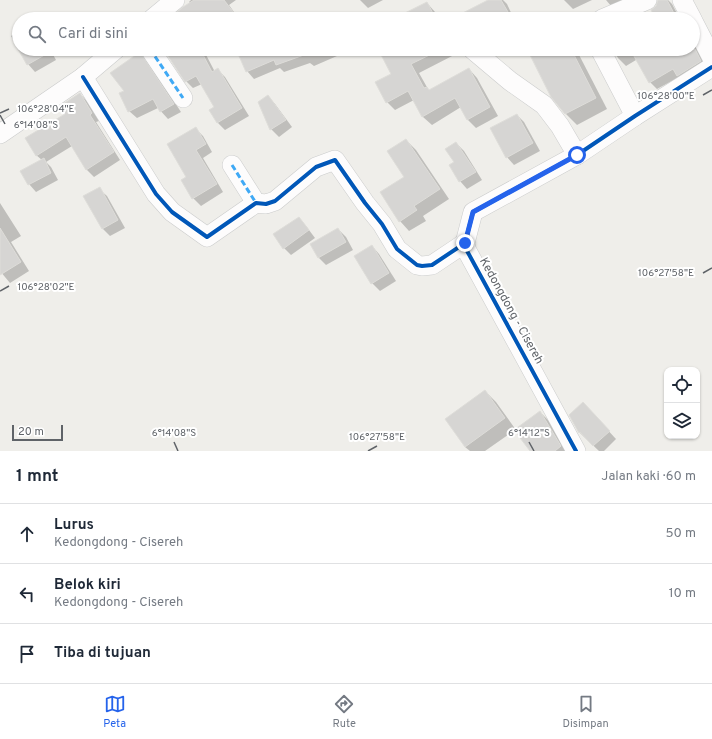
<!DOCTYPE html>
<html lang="id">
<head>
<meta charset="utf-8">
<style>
	:root { --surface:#fff; --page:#f6f6f7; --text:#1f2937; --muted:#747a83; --line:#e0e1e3; --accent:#2563eb }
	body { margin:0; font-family:Overpass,sans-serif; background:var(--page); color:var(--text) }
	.controls { position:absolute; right:12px; bottom:12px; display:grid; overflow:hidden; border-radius:8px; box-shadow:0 1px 3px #0004 }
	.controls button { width:36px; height:36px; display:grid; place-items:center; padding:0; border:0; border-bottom:1px solid var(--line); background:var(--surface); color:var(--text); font:20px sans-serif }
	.scale { position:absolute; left:12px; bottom:10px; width:51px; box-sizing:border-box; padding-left:4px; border:2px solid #5f6368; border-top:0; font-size:11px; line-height:14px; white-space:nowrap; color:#5f6368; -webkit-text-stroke:3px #fff; paint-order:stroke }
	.stop { position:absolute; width:12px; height:12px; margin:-9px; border:3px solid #2563eb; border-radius:50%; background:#fff }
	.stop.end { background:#2563eb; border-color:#fff; box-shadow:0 1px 4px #0008 }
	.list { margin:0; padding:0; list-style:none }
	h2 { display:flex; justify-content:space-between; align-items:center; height:52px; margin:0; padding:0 16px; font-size:17px }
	h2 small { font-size:13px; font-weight:400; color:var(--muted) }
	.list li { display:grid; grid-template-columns:26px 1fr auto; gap:12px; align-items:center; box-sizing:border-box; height:60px; padding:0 16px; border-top:1px solid var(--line) }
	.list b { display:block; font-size:15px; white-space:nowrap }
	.list p { margin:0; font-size:13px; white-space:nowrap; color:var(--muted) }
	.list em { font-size:13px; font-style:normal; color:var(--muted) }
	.icon { flex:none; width:22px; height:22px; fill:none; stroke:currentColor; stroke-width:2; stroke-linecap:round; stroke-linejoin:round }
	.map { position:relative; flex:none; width:712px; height:451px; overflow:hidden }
	.search { position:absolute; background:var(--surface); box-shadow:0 1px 3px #0004; left:12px; right:12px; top:12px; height:44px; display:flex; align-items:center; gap:10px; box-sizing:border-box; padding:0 14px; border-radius:22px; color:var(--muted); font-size:15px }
	.sheet { height:232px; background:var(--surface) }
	nav { display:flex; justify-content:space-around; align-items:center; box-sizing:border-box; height:56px; border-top:1px solid var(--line); background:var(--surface); font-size:11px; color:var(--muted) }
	nav a { display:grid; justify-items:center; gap:2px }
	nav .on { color:var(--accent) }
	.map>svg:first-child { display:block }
</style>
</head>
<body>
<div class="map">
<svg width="712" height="451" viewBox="0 0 712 451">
	<rect width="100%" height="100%" fill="#efeeea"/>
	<g fill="#0003">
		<path d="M191,0H236L229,5L239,19H171L190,3L189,2Z"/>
		<path d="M360,0H383L368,8Z"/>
		<path d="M490,0H503L507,4L514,19H453Z"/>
		<path d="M564,0H592L573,9Z"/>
		<path d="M606,0H648L617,13Z"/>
		<path d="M659,0H668L672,4L680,19H657V7Z"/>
		<path d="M427,3L435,12L439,19H394Z"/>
		<path d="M313,12L321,19H297Z"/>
		<path d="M19,31V49H50L56,60L35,72L28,64L11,36Z"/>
		<path d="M693,43L697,48L708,69L679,77L657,89L650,82L636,60L626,66L618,58L613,49H693Z"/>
		<path d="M180,49H203L215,72L218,70L225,77L249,116L225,130L218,123L210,110L216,107L202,84L193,88L186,81Z"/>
		<path d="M237,49H334L337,56L314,66L310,63L284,72L280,68L254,79L247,71Z"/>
		<path d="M379,49H460L455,52L456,54L419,73L428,89L430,91L469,69L477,78L498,116L476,128L468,120L461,107L432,125L423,117L414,100L395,110L387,102L393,74Z"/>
		<path d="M528,49H576L607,109L577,125L566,114Z"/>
		<path d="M139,53L147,60L181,112L168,119L158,108L137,118L129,111L125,91Z"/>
		<path d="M80,94L87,101L99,121L96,122L120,160L94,177L86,169L72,146L46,162L51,167L58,180L36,192L29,184L42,160L36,155L66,115Z"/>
		<path d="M268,96L275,104L292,127L279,137L271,129L260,102Z"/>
		<path d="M517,115L524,122L540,151L514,165L507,157Z"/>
		<path d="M196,129L203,136L212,152L203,158L223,192L201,206L193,198L187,177Z"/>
		<path d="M406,140L416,150L449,199L423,216L426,221L409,231L400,221L406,177Z"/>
		<path d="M456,143L464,151L482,180L467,189L460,181L455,163Z"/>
		<path d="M99,189L107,196L125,228L110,236L103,229L85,197Z"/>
		<path d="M0,203L21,236L11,242L29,271L10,283L0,271Z"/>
		<path d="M299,218L306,226L315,238L291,255L284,248Z"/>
		<path d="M338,229L346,237L353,250L326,265L319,258L311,244Z"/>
		<path d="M372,246L379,254L396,281L380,291L372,283Z"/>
		<path d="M485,391L496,402L516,430L540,412L551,423L567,451H531L515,430L485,451H470L465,447Z"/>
		<path d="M590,411L616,439L604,451H599L579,432Z"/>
	</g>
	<g fill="#d6d5d3" stroke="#deddd9">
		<path d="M194,0H224L234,13L226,19H169L183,7Z"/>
		<path d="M488,0H501L508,12L495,19H451Z"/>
		<path d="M658,0H667L677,19H656L651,10L656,6Z"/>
		<path d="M427,2L436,19H393Z"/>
		<path d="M18,49H55L27,65Z"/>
		<path d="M182,49H200L212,72L218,68L242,108L217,123L209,110L214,107L196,76L185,82L168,56Z"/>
		<path d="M236,49H315V51L276,65L274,60L246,72Z"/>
		<path d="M378,49H442L411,64L424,88L427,87L429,90L469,68L490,107L467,120L455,98L422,117L408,91L386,103L375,82L391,74Z"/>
		<path d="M527,49H571L596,98L565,114L551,97Z"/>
		<path d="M630,49H657L660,55L672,49H695L701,61L677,76L673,69L649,83Z"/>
		<path d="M140,52L174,104L160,112L153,99L128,112L119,93L124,91L110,73Z"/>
		<path d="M80,93L92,113L90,115L114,152L86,170L66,137L36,156L25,138L65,114L60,106Z"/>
		<path d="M268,95L286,120L270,130L258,102Z"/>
		<path d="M517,114L533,143L506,158L490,128Z"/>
		<path d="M196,127L206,144L196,150L217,184L192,199L181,180L186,177L167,144Z"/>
		<path d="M406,139L440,189L414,206L417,210L399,222L380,192L404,177L387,151Z"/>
		<path d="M456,142L476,172L459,182L449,165L454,162L445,149Z"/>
		<path d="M44,158L51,173L28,185L20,171Z"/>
		<path d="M100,187L118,220L102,229L83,196Z"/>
		<path d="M299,217L309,230L283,249L273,234Z"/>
		<path d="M0,228L21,262L0,275Z"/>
		<path d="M338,228L346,242L318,258L310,244Z"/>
		<path d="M372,245L389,273L371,284L354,256Z"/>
		<path d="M485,390L505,418L465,447L445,419Z"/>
		<path d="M583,402L610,431L593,446L580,432L579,433L569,415Z"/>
		<path d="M540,411L561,446L555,451H530L514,430Z"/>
	</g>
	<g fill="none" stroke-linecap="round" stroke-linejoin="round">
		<defs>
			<g id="street">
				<path d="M682,0L692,19"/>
				<path d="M152,19L175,0"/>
				<path d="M602,19L647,0"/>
				<path d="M693,21L712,58"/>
				<path d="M150,49L183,98"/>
				<path d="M472,49L510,81L544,105L560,126L577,155"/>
				<path d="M600,49L635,116"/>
				<path d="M83,77L156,194L172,212L207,237L256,203L266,204L275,201L316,167L335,160L365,203L382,224L397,249L417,265L422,266L432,265L465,243"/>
				<path d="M0,134L83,77L116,49"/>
				<path d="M232,165L256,203"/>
				<path d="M576,451L466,249L465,243L473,212L577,155L635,116L712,67"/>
			</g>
		</defs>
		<use href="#street" stroke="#cbcccc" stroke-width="20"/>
		<use href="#street" stroke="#fdfcfc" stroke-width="19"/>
		<g stroke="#3fa9f5" stroke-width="3" stroke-dasharray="6 3" stroke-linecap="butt">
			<path d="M150,49L183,98"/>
			<path d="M232,165L256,203"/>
		</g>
		<defs>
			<g id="cycleway">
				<path d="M83,77L156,194L172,212L207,237L256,203L266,204L275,201L316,167L335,160L365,203L382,224L397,249L417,265L422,266L432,265L465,243"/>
				<path d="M576,451L466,249L465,243L473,212L577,155L635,116L712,67"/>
			</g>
		</defs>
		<use href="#cycleway" stroke="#fff" stroke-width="6"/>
		<use href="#cycleway" stroke="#0057b8" stroke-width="4"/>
	</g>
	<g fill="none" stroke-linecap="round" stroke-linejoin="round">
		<path stroke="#2563eb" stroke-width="5" d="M465,243L473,212L577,155"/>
	</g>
	<path fill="none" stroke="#5f6368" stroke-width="1.5" d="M703,95L712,90M0,113L9,109M0,115L5,124M703,273L712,268M0,291L9,286M174,442L178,451M529,442L534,451M368,451L377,446"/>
	<g text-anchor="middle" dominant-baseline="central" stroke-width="4" stroke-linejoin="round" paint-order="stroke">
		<g font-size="12" fill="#5f6368" stroke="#fff">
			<text transform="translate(511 311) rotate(61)">Kedongdong - Cisereh</text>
		</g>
	</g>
	<g font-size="10" text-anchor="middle" fill="#5f6368" stroke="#fff" stroke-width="4" stroke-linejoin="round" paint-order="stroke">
		<text x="666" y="99">106°28'00"E</text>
		<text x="46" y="112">106°28'04"E</text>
		<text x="36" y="128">6°14'08"S</text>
		<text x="666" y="276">106°27'58"E</text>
		<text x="46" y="290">106°28'02"E</text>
		<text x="174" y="436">6°14'08"S</text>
		<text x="529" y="436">6°14'12"S</text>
		<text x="377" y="440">106°27'58"E</text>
	</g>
</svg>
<div class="controls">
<button><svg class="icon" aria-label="locate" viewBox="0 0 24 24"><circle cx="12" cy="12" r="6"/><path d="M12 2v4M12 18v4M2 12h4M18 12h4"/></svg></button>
<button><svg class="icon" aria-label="layers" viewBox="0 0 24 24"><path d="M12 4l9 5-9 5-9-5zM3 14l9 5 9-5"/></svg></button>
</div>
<div class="scale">20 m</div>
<div class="stop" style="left:577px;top:155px"></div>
<div class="stop end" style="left:465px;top:243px"></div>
<div class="search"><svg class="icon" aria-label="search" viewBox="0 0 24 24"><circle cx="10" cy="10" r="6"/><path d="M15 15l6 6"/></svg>Cari di sini</div>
</div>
<section class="sheet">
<h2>1 mnt<small>Jalan kaki · 60 m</small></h2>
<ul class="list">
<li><svg class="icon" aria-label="ahead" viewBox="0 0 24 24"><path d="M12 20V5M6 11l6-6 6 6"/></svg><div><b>Lurus</b><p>Kedongdong - Cisereh</p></div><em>50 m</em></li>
<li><svg class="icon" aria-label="left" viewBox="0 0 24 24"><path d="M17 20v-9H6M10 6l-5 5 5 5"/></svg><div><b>Belok kiri</b><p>Kedongdong - Cisereh</p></div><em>10 m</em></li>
<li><svg class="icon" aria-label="arrive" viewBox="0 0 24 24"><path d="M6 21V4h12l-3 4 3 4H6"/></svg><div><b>Tiba di tujuan</b></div></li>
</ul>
</section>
<nav>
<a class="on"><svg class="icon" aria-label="map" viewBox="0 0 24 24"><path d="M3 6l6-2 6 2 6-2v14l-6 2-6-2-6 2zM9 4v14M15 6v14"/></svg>Peta</a>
<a><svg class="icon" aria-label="directions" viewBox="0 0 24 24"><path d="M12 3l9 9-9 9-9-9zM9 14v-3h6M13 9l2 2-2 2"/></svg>Rute</a>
<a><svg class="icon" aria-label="saved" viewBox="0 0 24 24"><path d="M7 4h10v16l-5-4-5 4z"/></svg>Disimpan</a>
</nav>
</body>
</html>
